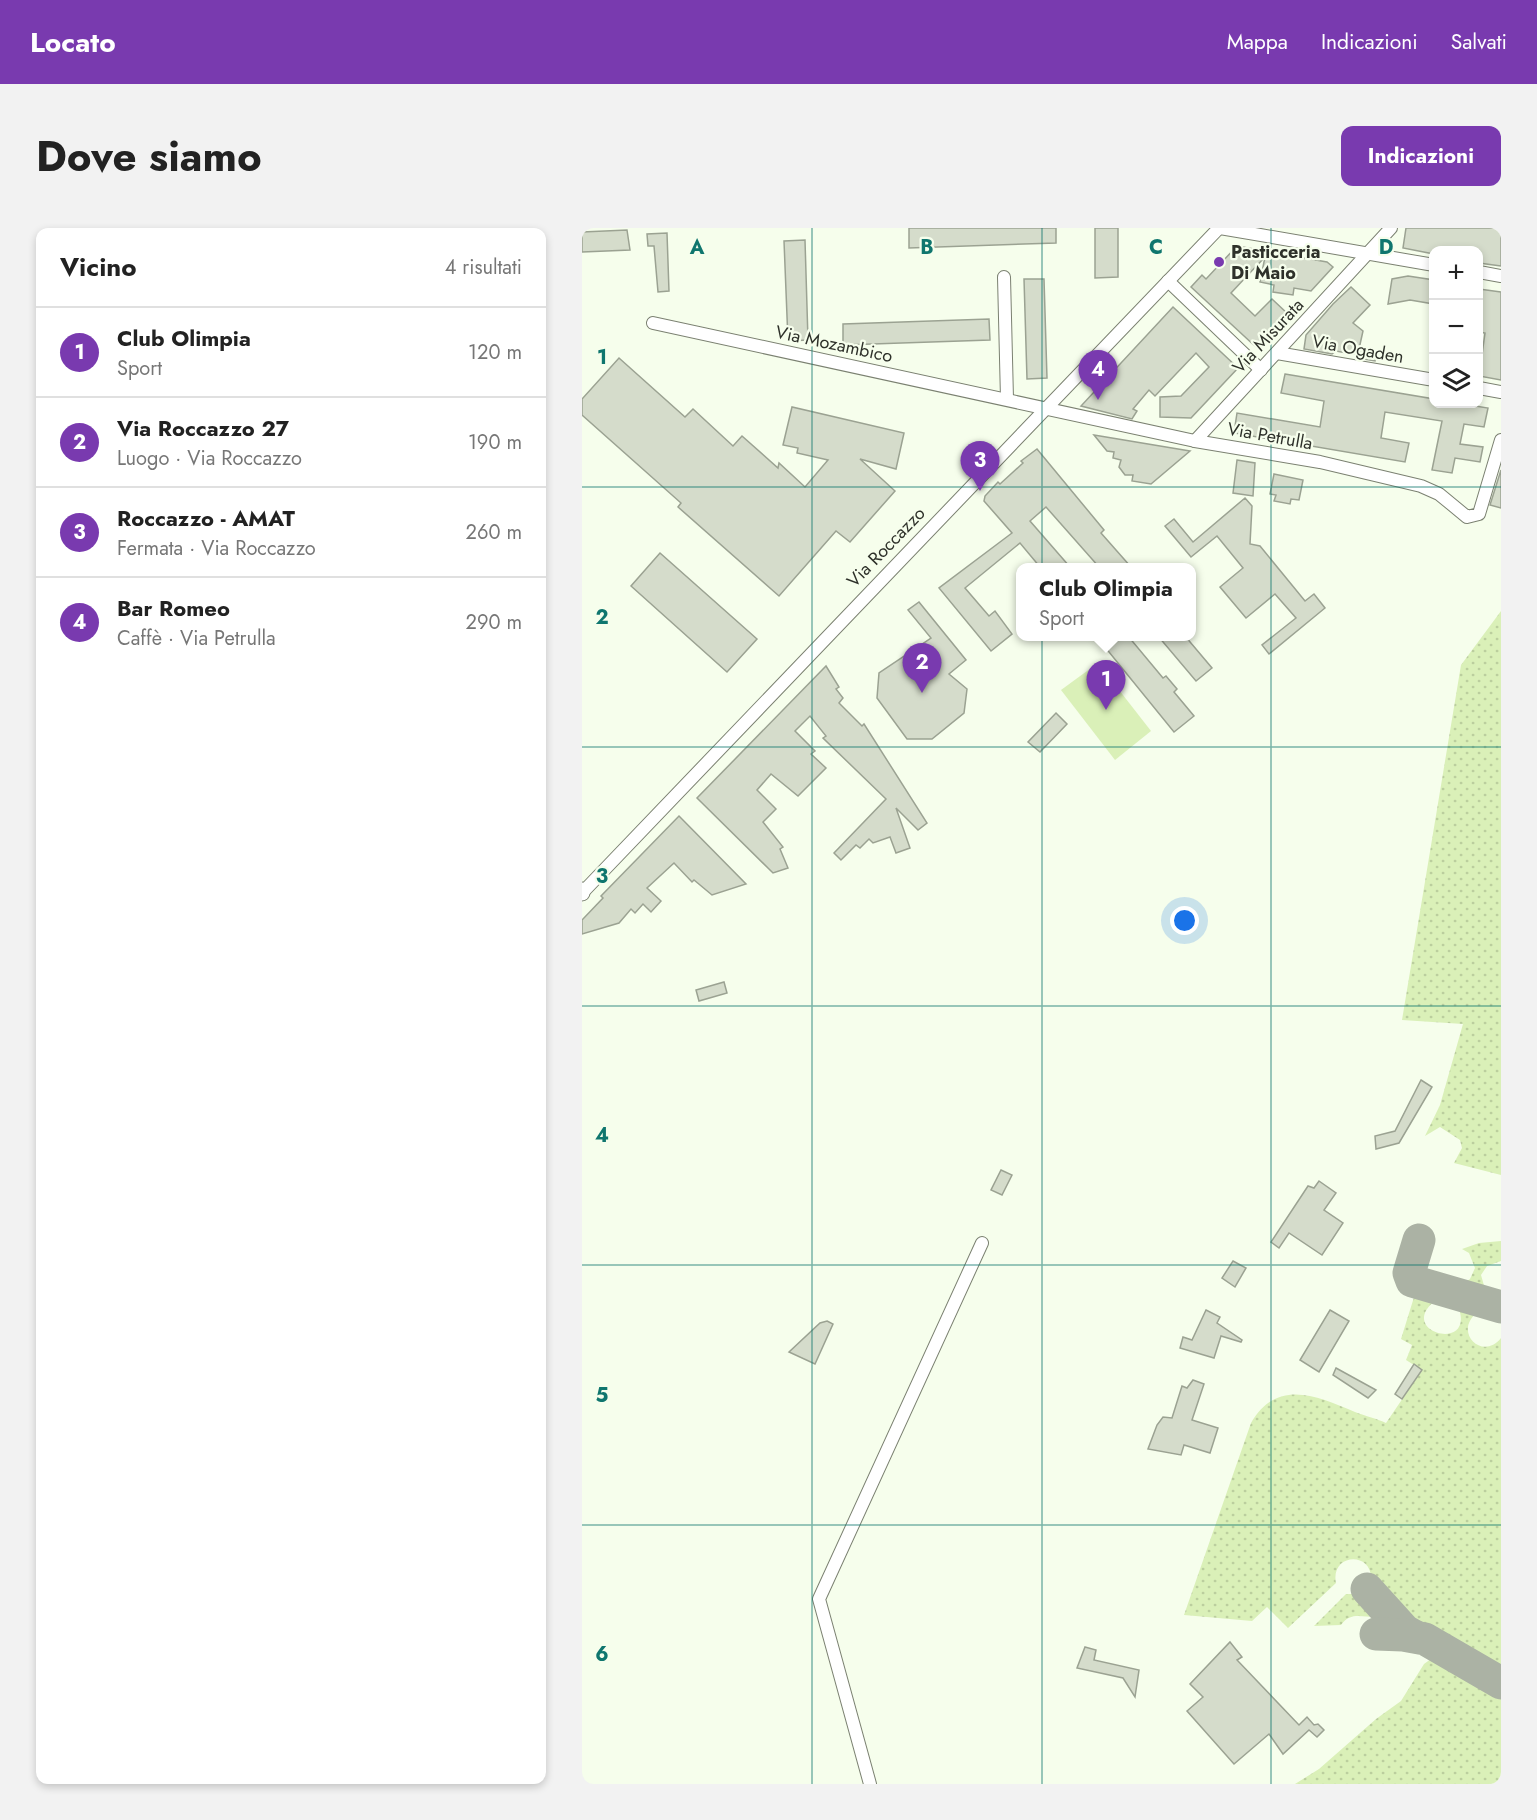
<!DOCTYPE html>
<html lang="it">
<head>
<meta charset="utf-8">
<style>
	:root { --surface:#fff; --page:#f2f2f2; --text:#222; --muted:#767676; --line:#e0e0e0; --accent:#793aaf }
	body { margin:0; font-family:Jost,sans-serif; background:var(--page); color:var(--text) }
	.controls { position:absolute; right:18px; top:18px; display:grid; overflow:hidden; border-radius:12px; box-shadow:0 3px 9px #0003 }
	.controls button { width:54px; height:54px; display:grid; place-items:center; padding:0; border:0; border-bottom:2px solid var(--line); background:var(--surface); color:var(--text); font:30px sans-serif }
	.you { position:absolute; left:603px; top:693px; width:21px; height:21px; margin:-15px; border:4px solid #fff; border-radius:50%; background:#1a73e8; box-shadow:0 0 0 9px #1a73e833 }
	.badge { display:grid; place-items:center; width:39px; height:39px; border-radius:50%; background:var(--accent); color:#fff; font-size:20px; font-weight:700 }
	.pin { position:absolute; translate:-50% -50px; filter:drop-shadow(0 2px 3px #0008) }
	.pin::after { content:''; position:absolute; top:32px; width:21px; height:18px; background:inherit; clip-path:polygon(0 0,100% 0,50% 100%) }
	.popup { position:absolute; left:434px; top:335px; width:180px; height:78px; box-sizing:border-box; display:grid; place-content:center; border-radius:12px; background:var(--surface); filter:drop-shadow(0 2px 4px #0005); font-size:20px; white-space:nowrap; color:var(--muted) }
	.popup b { font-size:22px; color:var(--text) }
	.popup::after { content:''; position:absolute; left:50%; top:100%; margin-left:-12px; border:12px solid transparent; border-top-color:var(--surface) }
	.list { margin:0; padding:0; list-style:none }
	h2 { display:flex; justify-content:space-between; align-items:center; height:78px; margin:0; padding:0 24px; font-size:26px }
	h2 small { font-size:20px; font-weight:400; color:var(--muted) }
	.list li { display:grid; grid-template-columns:39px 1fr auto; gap:18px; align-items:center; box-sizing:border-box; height:90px; padding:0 24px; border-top:2px solid var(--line) }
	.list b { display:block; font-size:22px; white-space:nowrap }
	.list p { margin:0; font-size:20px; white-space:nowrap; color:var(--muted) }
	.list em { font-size:20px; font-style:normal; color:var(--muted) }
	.icon { flex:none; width:33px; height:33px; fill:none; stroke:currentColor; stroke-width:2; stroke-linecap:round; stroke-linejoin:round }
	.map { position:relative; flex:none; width:919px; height:1556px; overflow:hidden; border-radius:12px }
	header { display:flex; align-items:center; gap:36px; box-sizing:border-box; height:84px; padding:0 30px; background:var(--accent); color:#fff }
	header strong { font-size:28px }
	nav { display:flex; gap:33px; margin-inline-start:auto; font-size:21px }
	.intro { display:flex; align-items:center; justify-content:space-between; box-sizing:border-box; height:144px; padding:0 36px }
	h1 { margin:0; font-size:42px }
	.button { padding:15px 27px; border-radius:12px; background:var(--accent); color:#fff; font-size:21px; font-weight:700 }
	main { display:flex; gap:36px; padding:0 36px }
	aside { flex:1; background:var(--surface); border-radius:12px; box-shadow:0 3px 9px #0003 }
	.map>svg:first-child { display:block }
</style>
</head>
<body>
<header>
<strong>Locato</strong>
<nav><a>Mappa</a><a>Indicazioni</a><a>Salvati</a></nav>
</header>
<div class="intro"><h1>Dove siamo</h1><a class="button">Indicazioni</a></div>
<main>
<aside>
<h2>Vicino<small>4 risultati</small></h2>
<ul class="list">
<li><span class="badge">1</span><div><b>Club Olimpia</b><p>Sport</p></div><em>120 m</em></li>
<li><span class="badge">2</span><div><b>Via Roccazzo 27</b><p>Luogo · Via Roccazzo</p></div><em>190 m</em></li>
<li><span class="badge">3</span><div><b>Roccazzo - AMAT</b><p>Fermata · Via Roccazzo</p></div><em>260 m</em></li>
<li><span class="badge">4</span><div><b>Bar Romeo</b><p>Caffè · Via Petrulla</p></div><em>290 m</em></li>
</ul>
</aside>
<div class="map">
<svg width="919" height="1556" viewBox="0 0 919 1556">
	<defs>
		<pattern id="grass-dots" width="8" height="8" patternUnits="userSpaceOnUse" patternTransform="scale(1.5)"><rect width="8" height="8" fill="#daf0b8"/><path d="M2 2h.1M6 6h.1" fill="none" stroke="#bbce9e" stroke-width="1.8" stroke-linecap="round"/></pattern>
	</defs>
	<rect width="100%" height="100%" fill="#f6feec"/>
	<g fill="url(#grass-dots)">
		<path d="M919,383V947L872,935L880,920L878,912L858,899L843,908L858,877L881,796L820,792L879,437Z"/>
		<path d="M919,1013V1033L905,1038L899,1047L903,1061L881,1056L888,1051L893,1040L887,1025L880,1021L897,1015Z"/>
		<path d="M833,1066L854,1072C812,1104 895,1126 876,1078L896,1084C870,1103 900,1134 919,1110V1442L875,1417L827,1392L789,1352C791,1323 748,1325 754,1355L706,1400L685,1379L670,1393L602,1387L669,1195C695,1150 735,1168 773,1184C783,1188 796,1191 804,1195L840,1142L824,1132L830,1117L819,1111Z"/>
		<path d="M764,1366H775L796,1389C781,1390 769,1383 759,1397L732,1398Z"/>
		<path d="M853,1428L919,1465V1556H713L737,1541L794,1491L819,1473L842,1436Z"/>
	</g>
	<path fill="#daf0b8" d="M516,435L569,503L533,532L479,462Z"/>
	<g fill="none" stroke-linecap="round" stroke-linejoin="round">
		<g stroke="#abb2a4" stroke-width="33">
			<path d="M837,1012L827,1045L830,1053L919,1079"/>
			<path d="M785,1361L823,1403L832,1408"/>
			<path d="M794,1406L821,1407L843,1411L919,1455"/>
		</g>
	</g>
	<g fill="#d5dccb" stroke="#9ba292" stroke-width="1.5">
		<path d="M327,0H474V15L327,20Z"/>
		<path d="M513,0H536V49L513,50Z"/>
		<path d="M824,0H919V38L897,35V22H852V26L821,20Z"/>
		<path d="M45,2L48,22L0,24V4Z"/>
		<path d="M85,5L87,63L76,64L72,18H66L65,6Z"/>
		<path d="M223,12L226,112L206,113L202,13Z"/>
		<path d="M655,18L745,34L751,39L729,63L712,60L711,67L691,64L692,57L678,54L683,29L664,49L649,65L673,88L690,71L707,87L675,120L609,59L620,47L624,51Z"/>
		<path d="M826,48L852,52V76L828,72L806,76L810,51Z"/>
		<path d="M442,51H462L465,150L445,151Z"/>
		<path d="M769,59L788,77L771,95L781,103L777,121L794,124L793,133L775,130L776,127L754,123L750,126L722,121L724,107L751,76Z"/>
		<path d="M897,61L919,64V152L897,148L903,105L897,104Z"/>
		<path d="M591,79L656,140L609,190L578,189V169L599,168L627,139L614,125L573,168L567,162L551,181L555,183L550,191L499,178Z"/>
		<path d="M407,91L408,112L261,117V96Z"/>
		<path d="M37,130L103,189L111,181L151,218L160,208L196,240L197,235L223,259L246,232L215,225L216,220L201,217L210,179L322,205L314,241L278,231L313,263L268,314L254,303L197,368L96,279L99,275L0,187V171Z"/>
		<path d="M703,146L852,171V176H881L906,180L902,199L882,196L878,216L901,219L898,234L873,230L870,245L850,242L860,193L803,184L799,210L827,215L823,234L652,205L655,185L738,199L742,173L699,165Z"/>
		<path d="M512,207L608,223L569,256L550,253L551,247H543L537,239L539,232L531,230L532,224L525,223Z"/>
		<path d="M455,221L522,302L519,305L549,339H517L464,279L448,293L488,339H458L438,315L383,360L407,388L413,383L430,406L409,423L357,360L430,305L402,273L403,268L416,254L418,256L441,235L439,233Z"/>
		<path d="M655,232L673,235L671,268L651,265Z"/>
		<path d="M919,242V280L908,277Z"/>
		<path d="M692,246L721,252L717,272L709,271L708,276L692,273L694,267L688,266Z"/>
		<path d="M663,270L670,278L668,316L678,318L723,373L732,366L743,380L687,426L680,417L714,390L693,366L664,390L638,359L661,340L635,308L609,329L583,298L592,291L611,314Z"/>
		<path d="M78,325L175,411L145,444L49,358Z"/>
		<path d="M337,374L384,432L367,446L385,461L382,485L350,511H325L295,470L297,445L349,410L326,382Z"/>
		<path d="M514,408H546L581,450L584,448L595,461L592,464L612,488L592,504Z"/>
		<path d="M576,408H603L630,440L614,453Z"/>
		<path d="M244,438L257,459L254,461L261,470L257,475L280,498L282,496L345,595L336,602L314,580L328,620L314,625L308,609L291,615L287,611L278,620L274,617L259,632L252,625L304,571L241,510L244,508L228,488L213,503L233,523L229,526L244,540L216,568L189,546L175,562L194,581L181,594L201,619L198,621L206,640L191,645L115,570Z"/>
		<path d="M474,485L485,496L458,524L446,514Z"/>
		<path d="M97,588L164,656L130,667L112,652L110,654L92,635L65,660L79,673L69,684L61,676L53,685L49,681L37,695L0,706V692L21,670L19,668Z"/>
		<path d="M142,754L145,765L117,773L114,762Z"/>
		<path d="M839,852L850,859L817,915L794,921L793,908L813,903Z"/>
		<path d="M419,942L430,947L420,967L409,962Z"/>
		<path d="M737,953L754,965L742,982L761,995L740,1027L707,1005L697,1020L689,1014L726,958L732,960Z"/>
		<path d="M651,1033L664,1040L653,1059L640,1050Z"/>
		<path d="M624,1082L638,1089L635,1095L660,1112L659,1114L639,1108L632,1130L598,1120L601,1109L610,1112Z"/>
		<path d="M748,1082L767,1093L737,1144L718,1132Z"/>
		<path d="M245,1093L251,1096L233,1136L207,1124L238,1095Z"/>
		<path d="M832,1136L840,1142L820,1171L813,1166Z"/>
		<path d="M754,1140L794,1162L786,1170L751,1147Z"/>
		<path d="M611,1152L622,1156L610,1192L636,1200L628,1225L602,1217L599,1227L566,1221L575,1197L581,1189L590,1190L600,1158L605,1160Z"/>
		<path d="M648,1414L660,1429L655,1432L717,1497L725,1489L732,1497L736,1496L742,1502L735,1509L727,1502L701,1526L687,1506L652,1536L605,1483L621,1469L608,1456Z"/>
		<path d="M503,1419L514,1422L512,1432L557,1442L553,1469L541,1450L495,1440Z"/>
	</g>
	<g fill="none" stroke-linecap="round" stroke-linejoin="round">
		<defs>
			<g id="minor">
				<path d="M638,0L852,37"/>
				<path d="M897,44L919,48"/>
				<path d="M422,49L425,171"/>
				<path d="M586,53L679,142"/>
				<path d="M71,95L613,213L738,234L839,258L857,266L885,289L897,286L919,212"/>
				<path d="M695,125L852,152"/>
				<path d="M897,160L919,164"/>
				<path d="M613,213L809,0"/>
				<path d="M1,664L637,0"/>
				<path d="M288,1556L237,1371L400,1015"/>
			</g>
			<path id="tertiary" d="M0,662V665"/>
		</defs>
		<use href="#minor" stroke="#7b8171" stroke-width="14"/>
		<use href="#tertiary" stroke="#7b8171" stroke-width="17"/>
		<use href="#minor" stroke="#fff" stroke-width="12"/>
		<use href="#tertiary" stroke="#fff" stroke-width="15"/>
	</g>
	<path fill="none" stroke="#0f766e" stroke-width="1.5" stroke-opacity="0.55" d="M230,0V1556M460,0V1556M689,0V1556M0,259H919M0,519H919M0,778H919M0,1037H919M0,1297H919"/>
	<circle fill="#793aaf" stroke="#f6feec" stroke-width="2" cx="637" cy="34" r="6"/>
	<g text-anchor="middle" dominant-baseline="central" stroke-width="4.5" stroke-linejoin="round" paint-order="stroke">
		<g font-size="18" font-weight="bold" fill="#2e312a" stroke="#f6feec" text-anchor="start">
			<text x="649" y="24">Pasticceria<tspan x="649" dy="21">Di Maio</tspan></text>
		</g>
		<g font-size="18" fill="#2e312a" stroke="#f6feec">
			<text transform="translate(686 108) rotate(-47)">Via Misurata</text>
			<text transform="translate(252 116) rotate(12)">Via Mozambico</text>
			<text transform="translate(776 121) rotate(10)">Via Ogaden</text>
			<text transform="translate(688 208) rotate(10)">Via Petrulla</text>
			<text transform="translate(304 319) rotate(-46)">Via Roccazzo</text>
		</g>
	</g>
	<g font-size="20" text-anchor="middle" font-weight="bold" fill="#0f766e" stroke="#f6feec" stroke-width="4.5" stroke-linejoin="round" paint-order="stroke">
		<text x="115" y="26">A</text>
		<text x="345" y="26">B</text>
		<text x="574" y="26">C</text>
		<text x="804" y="26">D</text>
		<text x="20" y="136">1</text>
		<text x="20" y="396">2</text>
		<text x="20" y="655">3</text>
		<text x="20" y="914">4</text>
		<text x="20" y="1174">5</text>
		<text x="20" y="1433">6</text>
	</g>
</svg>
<div class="controls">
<button>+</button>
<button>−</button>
<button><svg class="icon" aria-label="layers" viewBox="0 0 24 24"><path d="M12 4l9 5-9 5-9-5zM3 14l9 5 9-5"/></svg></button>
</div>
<div class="you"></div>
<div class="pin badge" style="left:524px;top:482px">1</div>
<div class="popup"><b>Club Olimpia</b>Sport</div>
<div class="pin badge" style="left:340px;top:465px">2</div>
<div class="pin badge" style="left:398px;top:263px">3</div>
<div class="pin badge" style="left:516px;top:172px">4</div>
</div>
</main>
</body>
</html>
